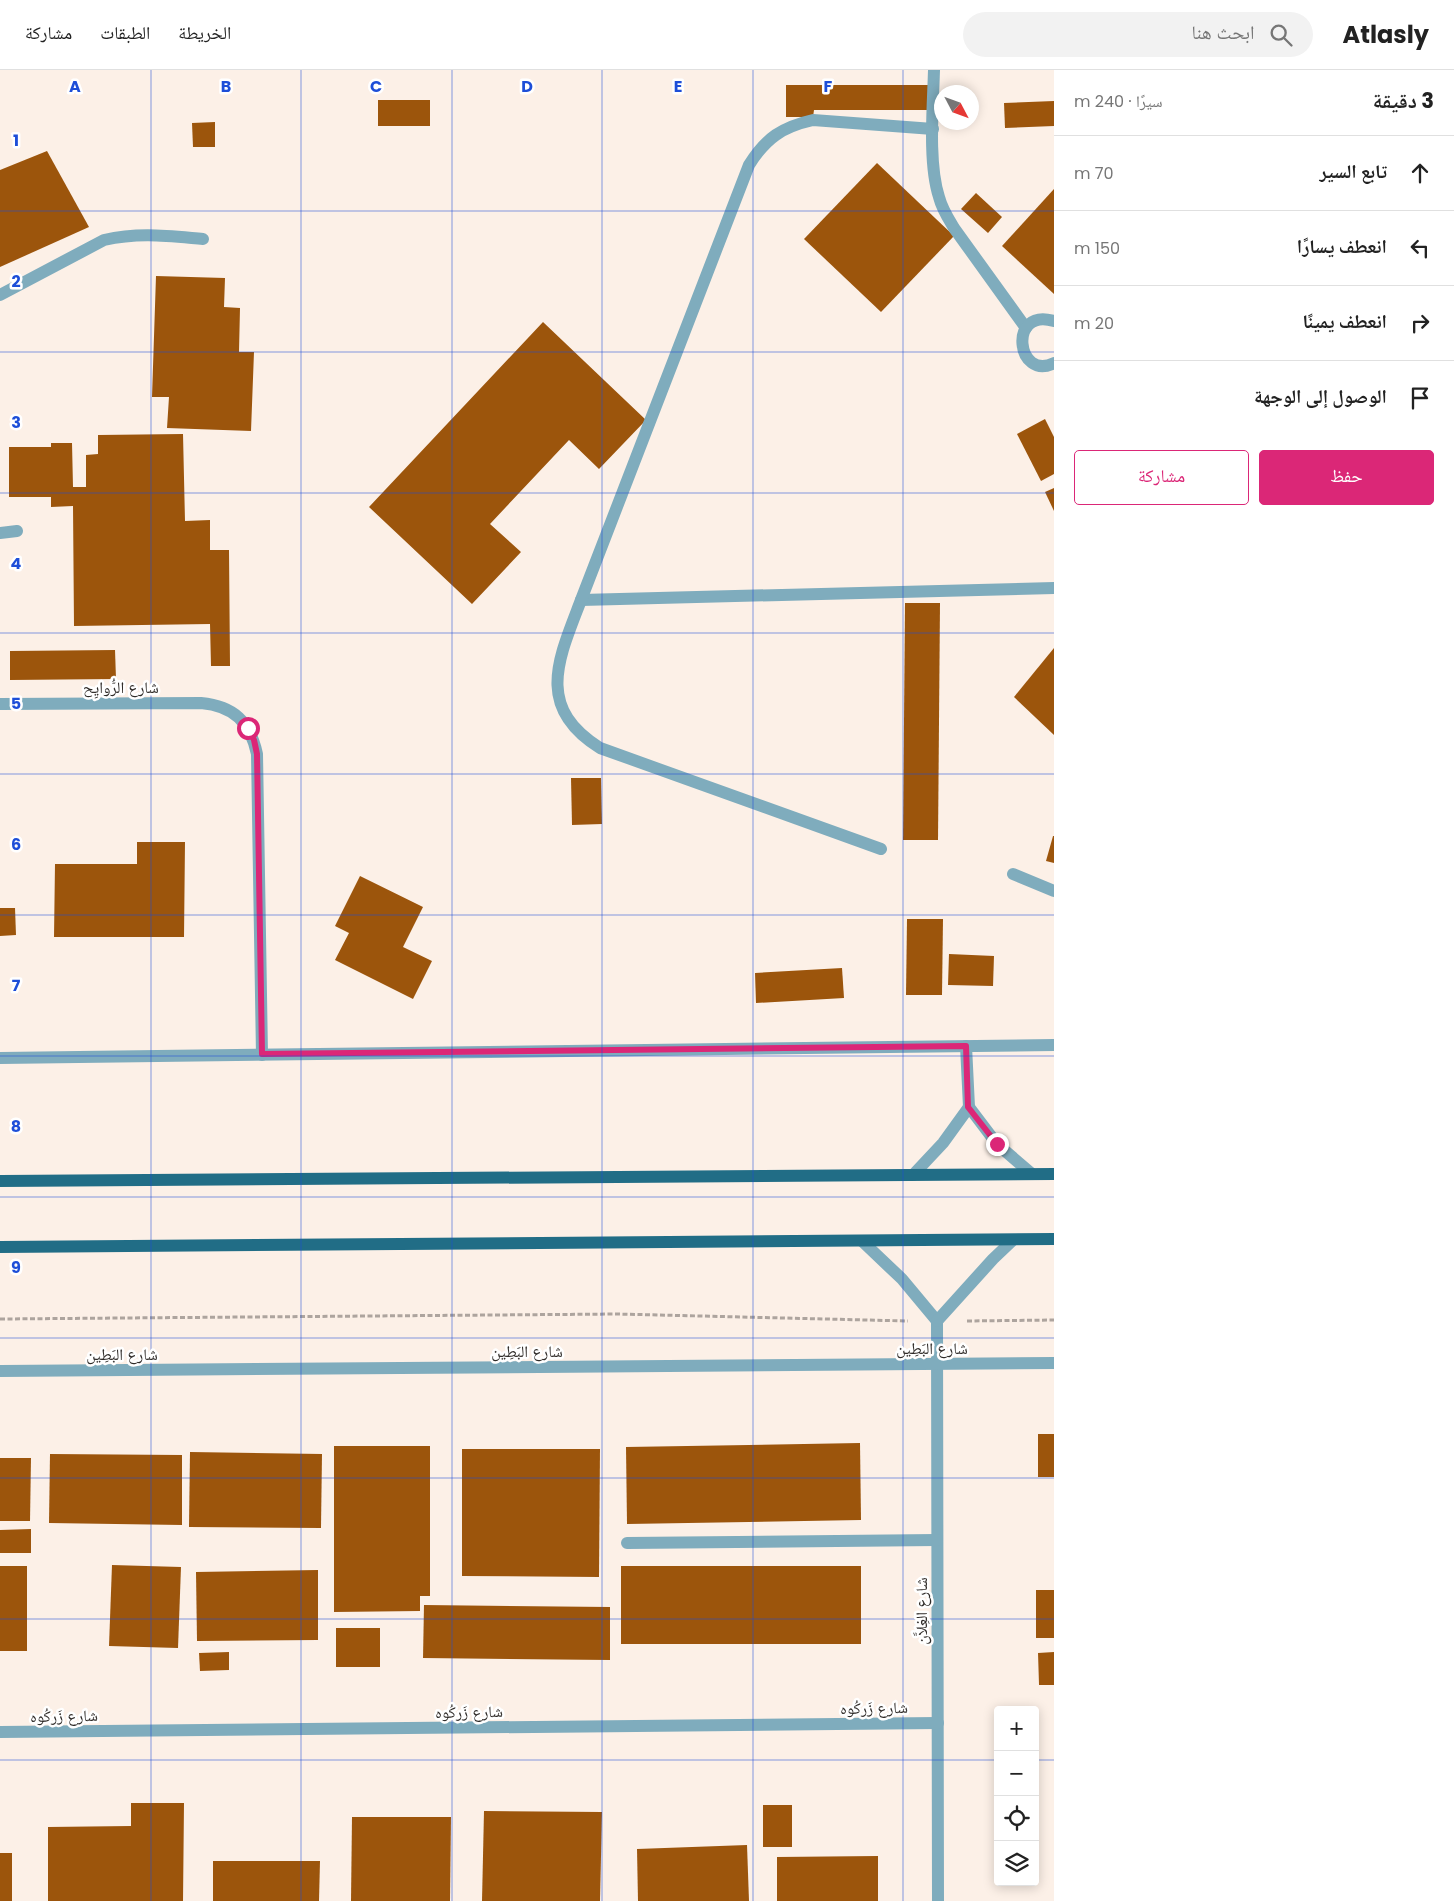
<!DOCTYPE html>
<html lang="ar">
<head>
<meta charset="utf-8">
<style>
	:root { --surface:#fff; --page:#f2f2f2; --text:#222; --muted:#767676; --line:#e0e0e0; --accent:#db2777 }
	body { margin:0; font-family:Poppins,"Noto Naskh Arabic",sans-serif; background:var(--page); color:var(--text); direction:rtl }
	.controls { position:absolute; right:15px; bottom:15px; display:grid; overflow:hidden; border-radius:5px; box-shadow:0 2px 12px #0003 }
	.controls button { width:45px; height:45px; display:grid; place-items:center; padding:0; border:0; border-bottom:1px solid var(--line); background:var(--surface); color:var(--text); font:25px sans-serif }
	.compass { position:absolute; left:934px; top:15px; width:45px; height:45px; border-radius:50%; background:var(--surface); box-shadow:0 2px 12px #0003; rotate:131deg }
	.stop { position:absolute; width:15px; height:15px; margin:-11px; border:4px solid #db2777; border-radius:50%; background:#fff }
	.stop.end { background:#db2777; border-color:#fff; box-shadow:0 1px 5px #0008 }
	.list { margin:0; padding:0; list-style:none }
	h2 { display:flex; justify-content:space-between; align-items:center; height:65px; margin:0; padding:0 20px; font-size:21px }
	h2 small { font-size:16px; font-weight:400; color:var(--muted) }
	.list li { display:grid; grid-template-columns:32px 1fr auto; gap:15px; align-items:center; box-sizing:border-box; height:75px; padding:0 20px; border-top:1px solid var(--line) }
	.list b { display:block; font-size:19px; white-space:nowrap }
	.list em { font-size:16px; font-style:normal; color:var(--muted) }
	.actions { display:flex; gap:10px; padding:15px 20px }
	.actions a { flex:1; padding:11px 0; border:1px solid var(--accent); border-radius:5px; text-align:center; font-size:18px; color:var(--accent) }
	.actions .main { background:var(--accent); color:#fff }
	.icon { flex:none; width:28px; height:28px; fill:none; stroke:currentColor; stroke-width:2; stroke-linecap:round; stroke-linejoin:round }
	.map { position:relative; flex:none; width:1054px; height:1831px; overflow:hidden; direction:ltr }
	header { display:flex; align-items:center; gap:30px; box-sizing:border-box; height:70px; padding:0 25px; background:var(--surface); border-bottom:1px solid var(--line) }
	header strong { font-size:24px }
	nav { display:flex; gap:28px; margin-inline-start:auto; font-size:18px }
	.search { width:350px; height:45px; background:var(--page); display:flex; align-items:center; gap:12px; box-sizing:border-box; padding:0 18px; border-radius:28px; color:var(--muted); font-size:19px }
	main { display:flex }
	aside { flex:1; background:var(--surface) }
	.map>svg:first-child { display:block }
</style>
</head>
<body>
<header>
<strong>Atlasly</strong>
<div class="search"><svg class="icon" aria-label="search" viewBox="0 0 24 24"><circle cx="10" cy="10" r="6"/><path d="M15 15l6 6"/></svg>ابحث هنا</div>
<nav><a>الخريطة</a><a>الطبقات</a><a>مشاركة</a></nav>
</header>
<main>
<aside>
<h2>3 دقيقة<small>سيرًا · 240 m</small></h2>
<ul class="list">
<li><svg class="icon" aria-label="ahead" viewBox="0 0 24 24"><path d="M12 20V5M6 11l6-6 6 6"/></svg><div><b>تابع السير</b></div><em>70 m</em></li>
<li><svg class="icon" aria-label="left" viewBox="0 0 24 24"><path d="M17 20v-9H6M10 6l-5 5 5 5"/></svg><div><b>انعطف يسارًا</b></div><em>150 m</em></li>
<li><svg class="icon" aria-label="right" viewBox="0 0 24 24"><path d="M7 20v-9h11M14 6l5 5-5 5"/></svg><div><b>انعطف يمينًا</b></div><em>20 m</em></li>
<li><svg class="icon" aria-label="arrive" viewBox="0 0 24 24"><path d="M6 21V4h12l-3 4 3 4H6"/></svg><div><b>الوصول إلى الوجهة</b></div></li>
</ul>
<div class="actions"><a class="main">حفظ</a><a>مشاركة</a></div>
</aside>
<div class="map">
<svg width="1054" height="1831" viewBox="0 0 1054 1831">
	<rect width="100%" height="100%" fill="#fcf0e7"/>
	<g fill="#9c550c">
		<path d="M786,15H930V40H814L813,47H786Z"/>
		<rect x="378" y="30" width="52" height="26"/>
		<path d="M1054,31V56L1005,58L1004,33Z"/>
		<path d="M215,52V77H193L192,53Z"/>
		<path d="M47,81L89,157L0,197V100Z"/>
		<path d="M877,93L954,166L881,242L804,169Z"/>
		<path d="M1054,119V224L1002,176Z"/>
		<path d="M976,123L1002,147L988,163L961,139Z"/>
		<path d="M156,206L225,208L224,237L240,238L239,282H254L251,361L167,358L169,327H152Z"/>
		<path d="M543,252L646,350L599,399L569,370L490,454L521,482L472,534L369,437Z"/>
		<path d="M1045,349L1054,367V404L1041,411L1017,364Z"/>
		<path d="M183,364L185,451L210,450V480H229L230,596H211L210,554L74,556L73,436L51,437V427H9V377H51V373H72L73,417H86V385L98,384V365Z"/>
		<path d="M1054,418V441L1045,422Z"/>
		<path d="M905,533H940L938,770H903Z"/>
		<path d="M1054,578V665L1014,627Z"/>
		<path d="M115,580L116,609L10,610V581Z"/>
		<path d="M571,708H601L602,754L572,755Z"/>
		<path d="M1053,766H1054V793L1046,791Z"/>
		<path d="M137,772H185L184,867H54L55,794H137Z"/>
		<path d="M360,806L423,837L403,877L432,891L413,929L335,890L349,863L335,856Z"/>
		<path d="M0,838H15L16,865L0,866Z"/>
		<path d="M907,849H943L942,925H906Z"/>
		<path d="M949,884L994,886L993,916L948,915Z"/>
		<path d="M842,898L844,928L756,933L755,903Z"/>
		<rect x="1038" y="1364" width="16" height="43"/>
		<path d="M860,1373L861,1450L627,1454L626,1377Z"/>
		<path d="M334,1376H430V1526H420V1541L334,1542Z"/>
		<path d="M462,1379H600L599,1507L462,1506Z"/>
		<path d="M190,1382L322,1384L321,1458L189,1457Z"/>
		<path d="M50,1384L182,1385V1455L49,1453Z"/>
		<path d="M0,1388H31L30,1451H0Z"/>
		<path d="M31,1459V1483H0V1460Z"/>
		<path d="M112,1495L181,1497L178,1578L109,1576Z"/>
		<rect x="0" y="1496" width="27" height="85"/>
		<rect x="621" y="1496" width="240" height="78"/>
		<path d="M318,1500V1570L197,1571L196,1502Z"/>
		<rect x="1036" y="1520" width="18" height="48"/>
		<path d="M424,1535L610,1537V1590L423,1588Z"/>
		<rect x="336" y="1558" width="44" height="39"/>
		<path d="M229,1582V1600L200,1601L199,1583Z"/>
		<path d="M1054,1582V1615H1039L1038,1583Z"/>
		<path d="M131,1733H184L183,1831H48V1757L131,1756Z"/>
		<rect x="763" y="1735" width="29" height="42"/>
		<path d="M484,1741L602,1742L600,1831H482Z"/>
		<path d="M352,1747H451L450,1831H351Z"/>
		<path d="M747,1775L749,1831H638L637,1779Z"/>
		<rect x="0" y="1783" width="12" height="48"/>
		<path d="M878,1786V1831H777V1787Z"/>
		<path d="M213,1791H320L319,1831H213Z"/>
	</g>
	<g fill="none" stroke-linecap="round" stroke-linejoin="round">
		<g stroke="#ada49e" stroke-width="3" stroke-dasharray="5 2.5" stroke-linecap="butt">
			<path d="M0,1249L617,1244L908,1251"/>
			<path d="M967,1251L1054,1250"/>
		</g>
		<g stroke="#7facbd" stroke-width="12">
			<path d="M934,0C933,37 928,93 939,127C942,139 948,148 954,158L1026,258"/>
			<path d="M0,225L104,170C139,162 168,166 203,169"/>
			<path d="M1054,251C1007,237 1017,312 1054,293"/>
			<path d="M0,463L17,461"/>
			<path d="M581,530L1054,518"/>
			<path d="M0,634L201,633C234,636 250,652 257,684L262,985"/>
			<path d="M881,779L600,678C534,637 559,588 581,530L749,95C766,68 782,57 813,50L933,59"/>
			<path d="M1013,804L1054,821"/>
			<path d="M966,976L969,1037L997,1074L1032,1104"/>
			<path d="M0,988L1054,975"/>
			<path d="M913,1105L943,1073L969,1037"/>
			<path d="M862,1171L902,1209L937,1251L938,1831"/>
			<path d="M937,1251L993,1189L1013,1170"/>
			<path d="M0,1301L1054,1293"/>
			<path d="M627,1473L937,1470"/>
			<path d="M0,1662L938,1653"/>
		</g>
		<g stroke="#216d86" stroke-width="12">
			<path d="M0,1111L1054,1104"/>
			<path d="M0,1177L1054,1169"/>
		</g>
	</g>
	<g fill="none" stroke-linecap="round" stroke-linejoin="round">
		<path stroke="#db2777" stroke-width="6" d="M248,658L254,670L257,684L262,984L966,976L968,1037L997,1074"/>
	</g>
	<path fill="none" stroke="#1d4ed8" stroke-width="1" stroke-opacity="0.55" d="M151,0V1831M301,0V1831M452,0V1831M602,0V1831M753,0V1831M903,0V1831M0,141H1054M0,282H1054M0,423H1054M0,563H1054M0,704H1054M0,845H1054M0,986H1054M0,1127H1054M0,1268H1054M0,1408H1054M0,1549H1054M0,1690H998M1035,1690H1054"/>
	<g text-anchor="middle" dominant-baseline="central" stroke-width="5" stroke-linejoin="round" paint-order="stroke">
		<g font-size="16" fill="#2f2b28" stroke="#fff">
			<text x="121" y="617">شارع الرُّوايِح</text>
			<text x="932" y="1278">شارع البَطِين</text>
			<text x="527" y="1281">شارع البَطِين</text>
			<text x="122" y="1284">شارع البَطِين</text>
			<text transform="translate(921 1541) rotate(-90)">شارع الغِلاَّن</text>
			<text transform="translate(874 1638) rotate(-1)">شارع زَركُوه</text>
			<text transform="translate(469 1642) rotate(-1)">شارع زَركُوه</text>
			<text transform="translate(64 1646) rotate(-1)">شارع زَركُوه</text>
		</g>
	</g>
	<g font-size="16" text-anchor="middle" font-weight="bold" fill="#1d4ed8" stroke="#fff" stroke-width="5" stroke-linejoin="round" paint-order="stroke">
		<text x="75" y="22">A</text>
		<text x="226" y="22">B</text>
		<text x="376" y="22">C</text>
		<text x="527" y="22">D</text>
		<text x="678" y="22">E</text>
		<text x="828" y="22">F</text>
		<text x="16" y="76">1</text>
		<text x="16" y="217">2</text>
		<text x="16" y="358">3</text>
		<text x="16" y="499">4</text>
		<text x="16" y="639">5</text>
		<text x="16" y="780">6</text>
		<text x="16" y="921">7</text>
		<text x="16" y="1062">8</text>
		<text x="16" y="1203">9</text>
	</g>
</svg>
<div class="controls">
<button>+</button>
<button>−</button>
<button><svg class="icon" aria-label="locate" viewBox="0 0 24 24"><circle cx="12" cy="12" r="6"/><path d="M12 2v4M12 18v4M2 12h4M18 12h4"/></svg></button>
<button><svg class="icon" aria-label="layers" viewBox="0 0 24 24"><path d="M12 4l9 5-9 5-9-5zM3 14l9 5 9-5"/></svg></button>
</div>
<svg class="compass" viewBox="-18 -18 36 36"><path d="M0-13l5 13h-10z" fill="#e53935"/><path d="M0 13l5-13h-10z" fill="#767676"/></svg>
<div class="stop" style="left:248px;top:658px"></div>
<div class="stop end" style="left:997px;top:1074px"></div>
</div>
</main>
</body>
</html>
